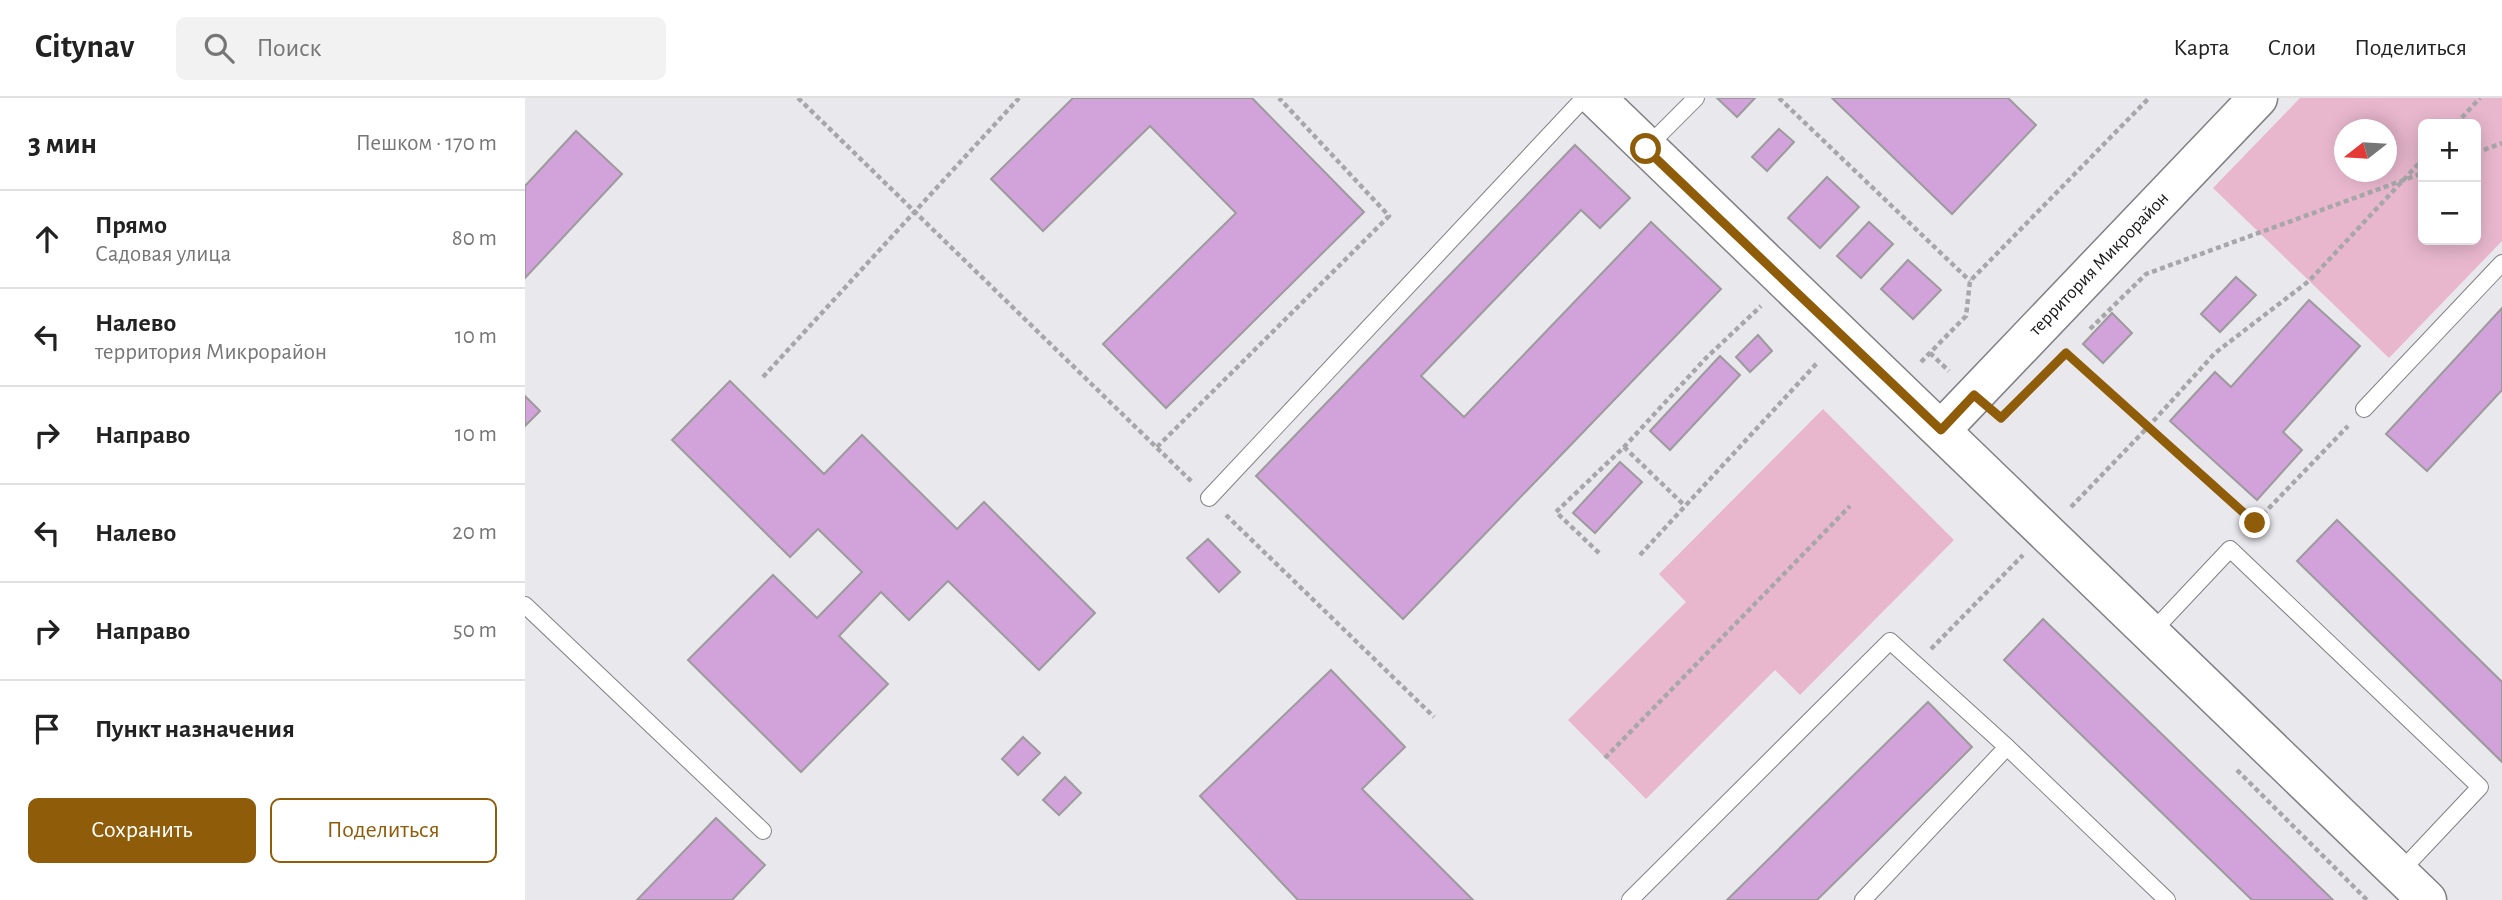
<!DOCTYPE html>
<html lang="ru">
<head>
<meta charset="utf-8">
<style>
	:root { --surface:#fff; --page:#f2f2f2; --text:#222; --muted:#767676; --line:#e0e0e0; --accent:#8f5d0a }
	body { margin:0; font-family:"Alegreya Sans",sans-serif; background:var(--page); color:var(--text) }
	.controls { position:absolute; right:21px; top:21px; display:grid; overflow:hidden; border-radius:10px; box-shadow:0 4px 18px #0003 }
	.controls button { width:63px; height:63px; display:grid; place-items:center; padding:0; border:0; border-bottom:2px solid var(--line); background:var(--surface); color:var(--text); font:35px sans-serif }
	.compass { position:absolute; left:1809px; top:21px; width:63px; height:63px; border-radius:50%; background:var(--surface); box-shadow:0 4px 18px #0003; rotate:253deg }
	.stop { position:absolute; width:21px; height:21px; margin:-16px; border:5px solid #8f5d0a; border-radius:50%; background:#fff }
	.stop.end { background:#8f5d0a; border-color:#fff; box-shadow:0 2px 7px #0008 }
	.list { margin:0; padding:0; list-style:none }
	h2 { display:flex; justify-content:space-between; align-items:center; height:91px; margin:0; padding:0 28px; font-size:30px }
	h2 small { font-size:23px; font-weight:400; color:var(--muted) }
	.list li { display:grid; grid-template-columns:46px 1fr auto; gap:21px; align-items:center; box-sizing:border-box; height:98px; padding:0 28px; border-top:2px solid var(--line) }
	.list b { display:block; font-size:26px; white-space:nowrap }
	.list p { margin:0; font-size:23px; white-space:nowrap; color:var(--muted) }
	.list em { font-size:23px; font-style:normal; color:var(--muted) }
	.actions { display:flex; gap:14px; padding:21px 28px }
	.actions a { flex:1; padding:16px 0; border:2px solid var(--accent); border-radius:10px; text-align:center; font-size:24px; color:var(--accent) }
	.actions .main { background:var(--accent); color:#fff }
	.icon { flex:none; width:38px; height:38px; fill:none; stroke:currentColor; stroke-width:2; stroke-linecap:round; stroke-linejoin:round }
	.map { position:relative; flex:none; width:1977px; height:802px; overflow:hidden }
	header { display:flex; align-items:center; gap:42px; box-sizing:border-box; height:98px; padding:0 35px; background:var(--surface); border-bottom:2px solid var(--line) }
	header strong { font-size:33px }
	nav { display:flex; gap:38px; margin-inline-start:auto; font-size:24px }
	.search { width:490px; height:63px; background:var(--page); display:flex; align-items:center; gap:18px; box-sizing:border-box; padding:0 24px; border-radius:10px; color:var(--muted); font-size:26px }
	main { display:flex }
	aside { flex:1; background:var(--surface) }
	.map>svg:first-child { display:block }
</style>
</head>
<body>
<header>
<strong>Citynav</strong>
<div class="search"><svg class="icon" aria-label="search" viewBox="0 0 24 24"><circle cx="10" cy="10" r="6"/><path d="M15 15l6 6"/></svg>Поиск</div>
<nav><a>Карта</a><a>Слои</a><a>Поделиться</a></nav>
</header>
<main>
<aside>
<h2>3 мин<small>Пешком · 170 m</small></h2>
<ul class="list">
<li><svg class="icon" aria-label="ahead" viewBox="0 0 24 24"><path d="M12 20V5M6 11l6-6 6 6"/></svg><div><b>Прямо</b><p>Садовая улица</p></div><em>80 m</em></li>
<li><svg class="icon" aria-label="left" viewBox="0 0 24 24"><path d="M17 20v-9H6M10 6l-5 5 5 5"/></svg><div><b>Налево</b><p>территория Микрорайон</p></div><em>10 m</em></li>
<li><svg class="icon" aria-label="right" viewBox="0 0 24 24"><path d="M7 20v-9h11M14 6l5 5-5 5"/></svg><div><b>Направо</b></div><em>10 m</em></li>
<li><svg class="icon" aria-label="left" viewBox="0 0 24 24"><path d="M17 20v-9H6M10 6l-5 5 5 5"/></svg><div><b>Налево</b></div><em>20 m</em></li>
<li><svg class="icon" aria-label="right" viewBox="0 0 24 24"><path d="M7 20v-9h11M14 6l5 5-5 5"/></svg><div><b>Направо</b></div><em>50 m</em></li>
<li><svg class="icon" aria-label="arrive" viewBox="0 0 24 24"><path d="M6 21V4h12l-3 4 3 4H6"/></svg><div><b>Пункт назначения</b></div></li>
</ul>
<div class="actions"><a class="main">Сохранить</a><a>Поделиться</a></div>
</aside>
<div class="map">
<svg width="1977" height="802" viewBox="0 0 1977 802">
	<rect width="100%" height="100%" fill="#e9e8ed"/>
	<g fill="#e8b7ce" fill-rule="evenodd">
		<path d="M1775,0H1977V143L1864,260L1688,90ZM1898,26H1951V142H1898ZM1820,32H1862V74H1820Z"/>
		<path d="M1298,311L1429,442L1275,597L1250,572L1121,701L1043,622L1161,504L1134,476Z"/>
	</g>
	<g fill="#d2a3db" stroke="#9d9a9d" stroke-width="2">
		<path d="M548,0H727L839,114L641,310L578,246L711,115L625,28L518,133L466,81Z"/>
		<path d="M1192,0H1230L1212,19Z"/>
		<path d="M1307,0H1483L1511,27L1427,116Z"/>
		<path d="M1254,31L1269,44L1242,73L1227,59Z"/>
		<path d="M51,33L97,76L0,180V88Z"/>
		<path d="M1050,47L1105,100L1075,130L1056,112L896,278L939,319L1126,124L1196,191L878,521L731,378Z"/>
		<path d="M1302,79L1334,109L1295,150L1263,120Z"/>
		<path d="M1344,124L1368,146L1336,180L1312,158Z"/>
		<path d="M1383,162L1416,192L1388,221L1356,191Z"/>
		<path d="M1711,179L1731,197L1695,234L1676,216Z"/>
		<path d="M1784,202L1835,248L1758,334L1777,352L1732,402L1645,323L1690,274L1706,289Z"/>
		<path d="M1977,210V292L1902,373L1861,336Z"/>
		<path d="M1587,215L1607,235L1578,265L1558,246Z"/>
		<path d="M1233,237L1247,253L1225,274L1211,259Z"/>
		<path d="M1195,258L1215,277L1145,352L1125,333Z"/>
		<path d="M205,283L299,376L337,337L432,431L459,404L570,515L514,572L423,483L384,522L356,494L314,538L363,586L276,674L163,562L248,477L292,520L337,474L293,431L265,459L147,342Z"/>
		<path d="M0,298L15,313L0,328Z"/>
		<path d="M1095,364L1117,384L1070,435L1048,415Z"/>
		<path d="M1812,422L1977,584V664L1772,463Z"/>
		<path d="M683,441L715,474L694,494L662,460Z"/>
		<path d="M1518,521L1808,802H1727L1479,562Z"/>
		<path d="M806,572L880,649L837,691L948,802H773L675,698Z"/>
		<path d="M1403,604L1447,649L1419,677L1292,802H1202Z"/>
		<path d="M498,639L515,655L493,677L477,661Z"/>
		<path d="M540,679L556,695L534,717L518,702Z"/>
		<path d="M191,720L240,767L207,802H112Z"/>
	</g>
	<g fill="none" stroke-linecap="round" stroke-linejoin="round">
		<defs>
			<g id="lane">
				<path d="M1121,50L1171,0"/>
				<path d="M1839,311L1977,165"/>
				<path d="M684,400L1059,0"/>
				<path d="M0,507L238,733"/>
				<path d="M1625,536L1705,451L1955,689L1874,775"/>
				<path d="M1105,802L1365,543L1482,649L1642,802"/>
				<path d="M1338,802L1482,649"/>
			</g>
			<g id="secondary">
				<path d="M1071,0L1902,802"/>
				<path d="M1416,332L1733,0"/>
			</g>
		</defs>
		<use href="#lane" stroke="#818085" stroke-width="18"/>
		<use href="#secondary" stroke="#818085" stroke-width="41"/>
		<g stroke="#a7a7aa" stroke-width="4.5" stroke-dasharray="5 3.5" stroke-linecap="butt">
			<path d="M273,0L667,384"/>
			<path d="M1254,0L1445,183"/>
			<path d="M1931,26L1955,0"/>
			<path d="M1951,55L1977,45"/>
			<path d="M1565,231L1621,176L1898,75"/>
			<path d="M1405,255L1424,273"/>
			<path d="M1539,258L1541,255L1730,425"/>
			<path d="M1396,264L1441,218L1445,183L1624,0"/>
			<path d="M238,279L494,0"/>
			<path d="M632,349L864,118L754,0"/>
			<path d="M1099,349L1160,408"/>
			<path d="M1546,409L1623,329L1690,255L1784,183L1898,61"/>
			<path d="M701,417L909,619"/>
			<path d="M1720,435L1823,328"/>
			<path d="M1074,455L1031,414L1099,349L1181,260L1236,208"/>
			<path d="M1115,457L1293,264"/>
			<path d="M1406,551L1498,457"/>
			<path d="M1080,660L1325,408"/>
			<path d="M1712,672L1842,802"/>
		</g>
		<use href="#lane" stroke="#fff" stroke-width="16"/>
		<use href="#secondary" stroke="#fff" stroke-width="38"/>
	</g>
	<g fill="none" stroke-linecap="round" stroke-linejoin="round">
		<path stroke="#8f5d0a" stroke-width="9" d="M1121,51L1416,332L1449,297L1476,320L1541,255L1730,425"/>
	</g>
	<g text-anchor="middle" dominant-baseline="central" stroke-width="5" stroke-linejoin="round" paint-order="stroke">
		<g font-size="19" fill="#19191a" stroke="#fff">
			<text transform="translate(1574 166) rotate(-46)">территория Микрорайон</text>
		</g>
	</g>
</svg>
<div class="controls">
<button>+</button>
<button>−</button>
</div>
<svg class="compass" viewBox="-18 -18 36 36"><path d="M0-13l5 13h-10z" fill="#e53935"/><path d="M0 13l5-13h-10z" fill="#767676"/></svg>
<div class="stop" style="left:1121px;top:51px"></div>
<div class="stop end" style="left:1730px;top:425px"></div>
</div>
</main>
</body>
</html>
